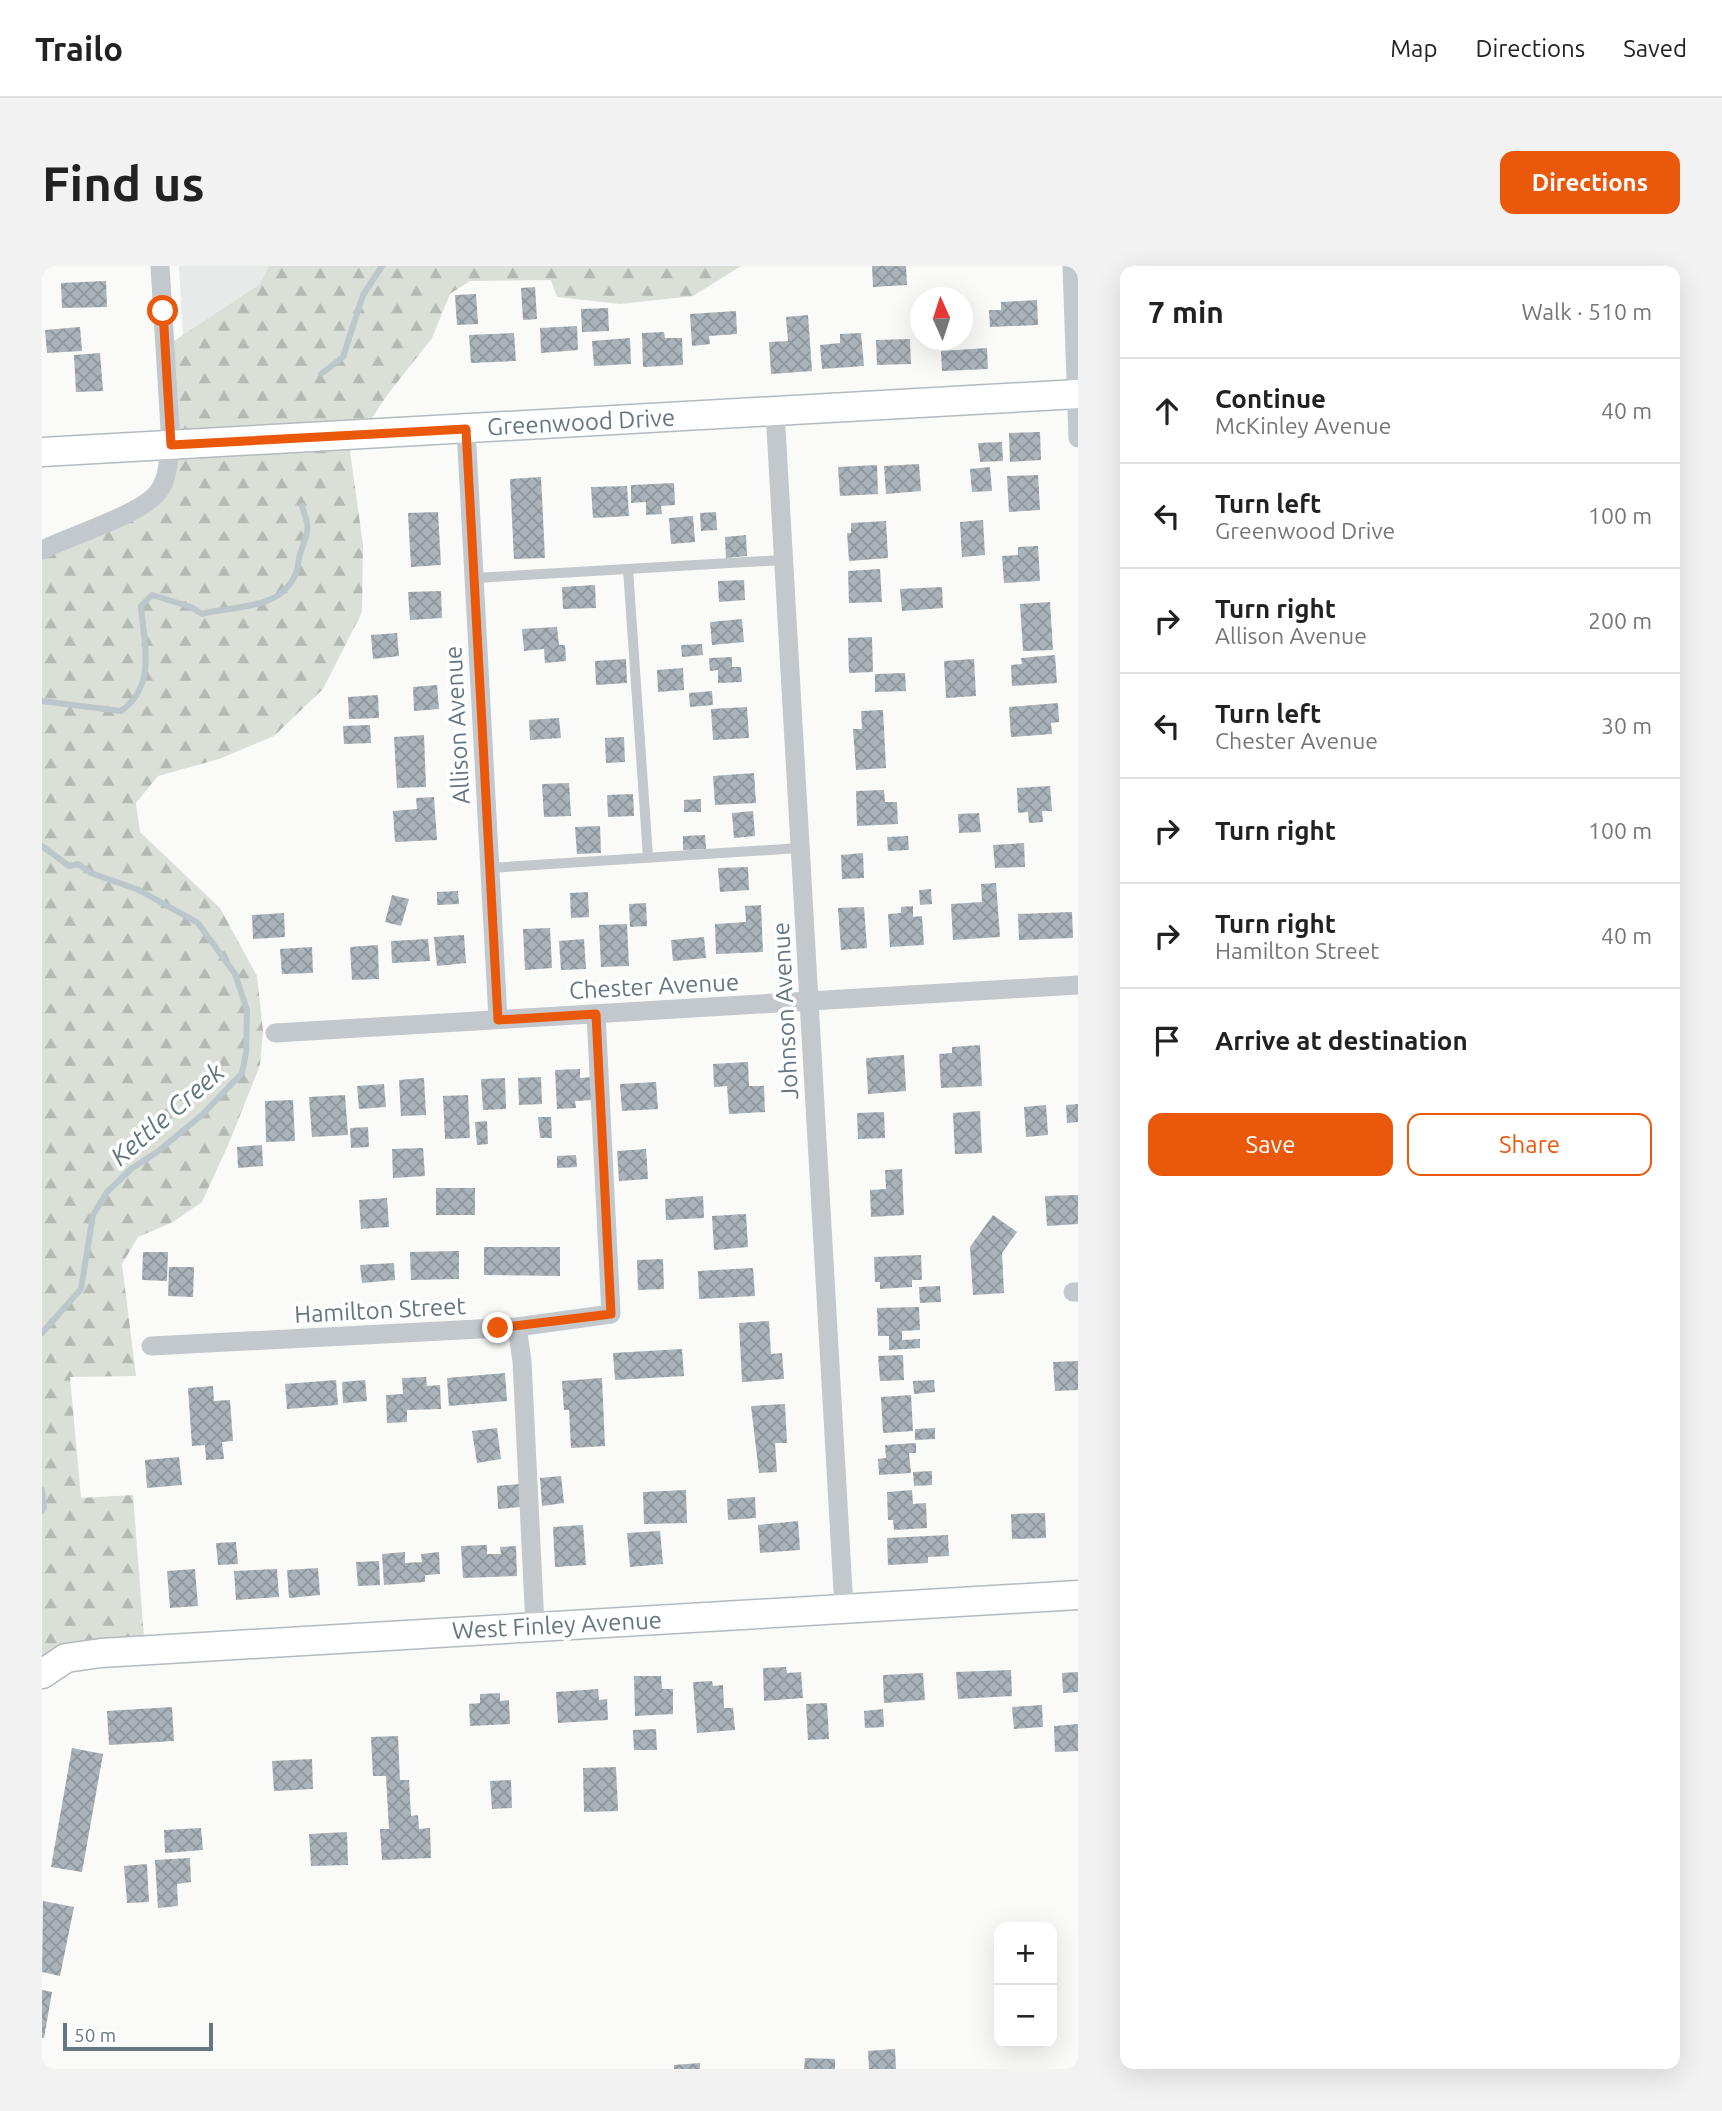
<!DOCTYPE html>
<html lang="en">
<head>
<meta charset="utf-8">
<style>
	:root { --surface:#fff; --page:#f2f2f2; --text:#222; --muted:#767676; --line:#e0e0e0; --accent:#ea580c }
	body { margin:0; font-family:Ubuntu,sans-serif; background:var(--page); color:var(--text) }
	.controls { position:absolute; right:21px; bottom:21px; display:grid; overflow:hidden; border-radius:14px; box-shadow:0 7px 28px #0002 }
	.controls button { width:63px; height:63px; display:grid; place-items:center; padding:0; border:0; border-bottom:2px solid var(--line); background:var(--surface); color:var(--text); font:35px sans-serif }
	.compass { position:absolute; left:868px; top:21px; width:63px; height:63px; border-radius:50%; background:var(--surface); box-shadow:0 7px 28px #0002; rotate:357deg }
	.scale { position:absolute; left:21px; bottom:18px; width:150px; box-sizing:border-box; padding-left:7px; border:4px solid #657683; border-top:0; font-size:19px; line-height:24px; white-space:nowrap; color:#657683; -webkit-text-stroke:5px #fff; paint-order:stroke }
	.stop { position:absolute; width:21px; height:21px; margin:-16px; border:5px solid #ea580c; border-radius:50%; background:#fff }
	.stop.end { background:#ea580c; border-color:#fff; box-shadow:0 2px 7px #0008 }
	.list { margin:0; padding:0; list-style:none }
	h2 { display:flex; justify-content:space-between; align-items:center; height:91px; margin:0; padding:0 28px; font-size:30px }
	h2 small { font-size:23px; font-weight:400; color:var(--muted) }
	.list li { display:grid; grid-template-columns:46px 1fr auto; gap:21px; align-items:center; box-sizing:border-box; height:105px; padding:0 28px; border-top:2px solid var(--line) }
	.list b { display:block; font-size:26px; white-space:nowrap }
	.list p { margin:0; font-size:23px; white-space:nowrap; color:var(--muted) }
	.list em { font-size:23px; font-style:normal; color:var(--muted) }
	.actions { display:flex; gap:14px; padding:21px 28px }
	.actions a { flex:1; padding:16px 0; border:2px solid var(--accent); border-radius:14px; text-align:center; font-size:24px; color:var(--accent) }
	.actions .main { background:var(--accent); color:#fff }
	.icon { flex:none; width:38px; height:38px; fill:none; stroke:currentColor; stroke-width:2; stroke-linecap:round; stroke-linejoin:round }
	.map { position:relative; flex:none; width:1036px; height:1803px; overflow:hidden; border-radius:14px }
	header { display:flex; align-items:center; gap:42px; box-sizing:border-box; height:98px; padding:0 35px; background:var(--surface); border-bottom:2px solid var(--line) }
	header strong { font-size:33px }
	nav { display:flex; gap:38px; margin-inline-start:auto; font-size:24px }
	.intro { display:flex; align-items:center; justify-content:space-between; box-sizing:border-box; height:168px; padding:0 42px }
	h1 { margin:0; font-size:49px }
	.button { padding:18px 32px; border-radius:14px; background:var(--accent); color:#fff; font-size:24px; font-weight:700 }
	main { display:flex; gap:42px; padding:0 42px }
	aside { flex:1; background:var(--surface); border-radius:14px; box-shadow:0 7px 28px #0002 }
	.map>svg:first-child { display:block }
</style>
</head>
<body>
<header>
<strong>Trailo</strong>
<nav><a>Map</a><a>Directions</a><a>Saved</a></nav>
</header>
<div class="intro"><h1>Find us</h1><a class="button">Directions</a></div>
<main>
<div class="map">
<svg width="1036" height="1803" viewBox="0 0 1036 1803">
	<defs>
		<pattern id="forest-firs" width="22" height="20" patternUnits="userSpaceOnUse" patternTransform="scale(1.75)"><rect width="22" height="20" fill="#dadfd7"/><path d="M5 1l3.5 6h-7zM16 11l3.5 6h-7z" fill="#b4b9b4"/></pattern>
		<pattern id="building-cross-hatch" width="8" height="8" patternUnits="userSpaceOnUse" patternTransform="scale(1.75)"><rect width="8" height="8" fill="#aab3b9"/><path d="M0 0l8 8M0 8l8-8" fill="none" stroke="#8e969c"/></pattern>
	</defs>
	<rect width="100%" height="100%" fill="#fafaf8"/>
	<path fill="#e8e9e9" d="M137,0H227L219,18L141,71Z"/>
	<path fill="url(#forest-firs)" d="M227,0H699L651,30L578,38L515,31L509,14L428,15L408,28L390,72L346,128L308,185L321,279L320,346L281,423L232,470L177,493L116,510L94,537L98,566L178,642L215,710L221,765L218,799L187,877L160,936L131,956L96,971L80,998L94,1110L28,1111L39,1232L91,1229L103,1384L0,1408V284L116,227L123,81L218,18Z"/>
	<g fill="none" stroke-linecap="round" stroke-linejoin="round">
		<g stroke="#bbc7cb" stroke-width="6">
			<path d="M279,108L301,91L321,29L340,0"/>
			<path d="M0,435L79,445C115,419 102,379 99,340L110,329L149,341L160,348C193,339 239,345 254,307C257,300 256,292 259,285C267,263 268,263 260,240"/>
			<path d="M0,580L27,600L36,598L49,607L97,624L156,657L193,708L205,744L204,787L200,807L160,849L115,886L89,903L65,926L51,949L39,1023L0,1067"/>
			<path d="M0,1224L2,1241L0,1245"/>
		</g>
	</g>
	<g fill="url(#building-cross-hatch)">
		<path d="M830,0H864L865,19L831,21Z"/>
		<path d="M64,15L65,41L20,42L19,17Z"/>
		<path d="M493,21L495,53L481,54L479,22Z"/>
		<path d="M434,28L436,58L415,59L413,29Z"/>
		<path d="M995,34L996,59L948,61L947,44H959V36Z"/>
		<path d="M566,42L567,65L540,66L539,43Z"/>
		<path d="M694,45L695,68L667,70L668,78L650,80L648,48Z"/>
		<path d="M766,49L770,105L729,108L727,76L746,75L744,51Z"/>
		<path d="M535,60L536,84L499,87L498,62Z"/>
		<path d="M38,61L40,85L5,87L3,64Z"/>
		<path d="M622,66L623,72H640L641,99L601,101L600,67Z"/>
		<path d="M472,67L474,95L429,97L427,69Z"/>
		<path d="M819,67L822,100L780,103L778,79L798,77V68Z"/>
		<path d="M588,72L589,98L552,100L550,75Z"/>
		<path d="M868,73L869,98L835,99L834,74Z"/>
		<path d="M945,82L946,103L900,105L899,85Z"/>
		<path d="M58,87L61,125L34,126L32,89Z"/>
		<path d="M998,166L999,194L968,196L967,167Z"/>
		<path d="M960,176L961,195L938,196L936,177Z"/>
		<path d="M877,198L879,225L844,228L842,200Z"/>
		<path d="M835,199L836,228L798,230L796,201Z"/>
		<path d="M948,201L950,225L930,226L928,203Z"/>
		<path d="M996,209L998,244L967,246L965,210Z"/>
		<path d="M499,211L503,292L472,293L468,213Z"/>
		<path d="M632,217L633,239L619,240L620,248L604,249V236L589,237V219Z"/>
		<path d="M585,220L587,250L551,252L549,221Z"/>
		<path d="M396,246L399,299L369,301L366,247Z"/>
		<path d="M674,246L675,264L659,265L658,247Z"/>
		<path d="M651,250L653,276L629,278L627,252Z"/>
		<path d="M941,254L943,289L920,291L918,256Z"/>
		<path d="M844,255L846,292L807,295L805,267H809V257Z"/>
		<path d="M704,269L705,290L684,292L683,271Z"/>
		<path d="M996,280L998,315L962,317L960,290L976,289V281Z"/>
		<path d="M838,303L840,336L807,337L806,305Z"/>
		<path d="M702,314L703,334L677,336L676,315Z"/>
		<path d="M553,319L554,342L521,343L520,321Z"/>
		<path d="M900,321L901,342L860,345L858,323Z"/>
		<path d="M399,325L400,352L368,354L366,326Z"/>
		<path d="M1008,336L1011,384L981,385L978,338Z"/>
		<path d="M700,353L702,376L670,379L668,356Z"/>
		<path d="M515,361L517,379H523L524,395L503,397L502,383L482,385L480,363Z"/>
		<path d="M355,367L357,390L331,393L329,369Z"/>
		<path d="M830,371L831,406L807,407L806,372Z"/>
		<path d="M660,378L661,389L640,391L639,379Z"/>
		<path d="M1013,389L1015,417L970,420L969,399L980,398L979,392Z"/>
		<path d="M690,391V401H699L700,416L676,417V404L668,405L667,392Z"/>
		<path d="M584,393L585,417L554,419L553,395Z"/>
		<path d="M932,393L934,430L904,432L902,395Z"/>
		<path d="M641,402L642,424L616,426L615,404Z"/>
		<path d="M863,407L864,425L833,426V408Z"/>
		<path d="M395,419L397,443L372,445L371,421Z"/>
		<path d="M670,425L671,439L648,441L647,427Z"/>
		<path d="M336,429L337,452L307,453L306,431Z"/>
		<path d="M1016,437L1017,456L1009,457L1010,468L969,471L967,441Z"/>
		<path d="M705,441L707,472L671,474L669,443Z"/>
		<path d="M841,444L844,502L814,504L811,463H820L819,445Z"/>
		<path d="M517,452L519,472L488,474L487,454Z"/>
		<path d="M328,459L329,477L302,478L301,460Z"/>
		<path d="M382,469L384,521L355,522L352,471Z"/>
		<path d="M582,471L583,496L564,497L563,472Z"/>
		<path d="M712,507L714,537L673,539L671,510Z"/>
		<path d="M527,517L529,550L502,551L500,518Z"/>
		<path d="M1008,520L1010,545H1000L1001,556L987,557L986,546L976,547L975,522Z"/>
		<path d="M842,524L843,536H855L856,558L815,560L814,525Z"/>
		<path d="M591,528L592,550L566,551L565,529Z"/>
		<path d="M392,531L395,574L353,576L351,545L375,543L374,532Z"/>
		<path d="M659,533V546H642V534Z"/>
		<path d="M711,545L713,570L692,572L690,547Z"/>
		<path d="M937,547L939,566L917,567L916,548Z"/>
		<path d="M558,560L559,587L535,588L533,561Z"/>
		<path d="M663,569L664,583L641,584V570Z"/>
		<path d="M866,570L867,584L846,585L845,571Z"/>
		<path d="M982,577L983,601L953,602L951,579Z"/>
		<path d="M821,587L822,612L800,613L799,589Z"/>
		<path d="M706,601L707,624L678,626L676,602Z"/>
		<path d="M954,617L958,671L911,674L909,638L940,636L939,618Z"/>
		<path d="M889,623L890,638L878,639L877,624Z"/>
		<path d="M416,625L417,638L395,639V626Z"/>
		<path d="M546,626L547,651L529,652L528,627Z"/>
		<path d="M350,629L367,633L359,660L343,656Z"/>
		<path d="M604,637L605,660L588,661L587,638Z"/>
		<path d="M719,639L721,686L674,688L673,658L704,656L703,640Z"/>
		<path d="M871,640V651L880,650L882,679L848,681L846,648L859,647V641Z"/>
		<path d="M822,641L825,682L799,684L796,642Z"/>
		<path d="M1030,646L1031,672L977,674L976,648Z"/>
		<path d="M242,647L243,671L211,673L210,649Z"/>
		<path d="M585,658L587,700L559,701L557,659Z"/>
		<path d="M508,662L510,702L483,704L481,663Z"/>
		<path d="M422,669L424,697L395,700L392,671Z"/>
		<path d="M662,671L664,692L631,695L629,674Z"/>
		<path d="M386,673L388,695L350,697L349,675Z"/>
		<path d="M542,673L544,703L519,704L517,675Z"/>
		<path d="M336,679L337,713L310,714L308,681Z"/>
		<path d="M270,681L271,707L240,708L238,683Z"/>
		<path d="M938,779L940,820L899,822L897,788L910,787V781Z"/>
		<path d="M862,789L864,825L826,828L824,792Z"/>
		<path d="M706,796L707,820H722L723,846L687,848L685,820L672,821L671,798Z"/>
		<path d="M538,803V812L550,811L551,834L533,835L534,842L515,843L513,804Z"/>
		<path d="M499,811L500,838L477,839L476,812Z"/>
		<path d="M382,812L384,849L359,850L357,814Z"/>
		<path d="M463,812L464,843L441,844L439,813Z"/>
		<path d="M614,816L616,843L580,845L578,818Z"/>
		<path d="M342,818L344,841L317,843L315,820Z"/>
		<path d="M303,829L306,869L270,871L267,831Z"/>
		<path d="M426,829L428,872L403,873L401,830Z"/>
		<path d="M251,834L253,875L224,876L223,835Z"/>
		<path d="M1036,838V856L1025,857L1024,839Z"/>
		<path d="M1004,839L1006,869L984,871L982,841Z"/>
		<path d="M938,845L940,887L913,888L911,847Z"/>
		<path d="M842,846L843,872L816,873L815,847Z"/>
		<path d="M496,851H509L510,872H498Z"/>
		<path d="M445,855L446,878L435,879L433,856Z"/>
		<path d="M326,861L327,881L309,882L308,862Z"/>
		<path d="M220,879L221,900L196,902L195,881Z"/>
		<path d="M381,882L383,910L351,912L350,883Z"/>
		<path d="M604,883L606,913L577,915L575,885Z"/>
		<path d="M534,889L535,901L515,902V890Z"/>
		<path d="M860,903L862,949L829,951L828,924L844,923L843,904Z"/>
		<rect x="394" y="922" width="39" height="27"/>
		<path d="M1036,929V958L1005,960L1003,930Z"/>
		<path d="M661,930L662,952L624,954L623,933Z"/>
		<path d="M345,932L347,961L319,963L317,934Z"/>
		<path d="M704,948L706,981L672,984L670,950Z"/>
		<path d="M951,949L975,966L960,987L962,1027L931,1029L928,981Z"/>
		<path d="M442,981H518V1010L442,1009Z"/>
		<path d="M417,985V1013L369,1014L368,986Z"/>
		<path d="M101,986H126L125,1015L100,1014Z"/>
		<path d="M879,989L880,1014H870V1021L838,1023V1016H833L832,991Z"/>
		<path d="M621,993L622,1023L596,1024L595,994Z"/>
		<path d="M352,997L353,1014L320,1017L318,999Z"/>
		<path d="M127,1001H152L151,1031L126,1030Z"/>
		<path d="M711,1002L713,1030L657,1033L656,1005Z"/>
		<path d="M898,1020L899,1036L878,1037L877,1021Z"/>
		<path d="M877,1041L878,1064L860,1065V1074L878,1073V1082L847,1084V1070H836L835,1042Z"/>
		<path d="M727,1055L729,1088L740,1087L742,1113L700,1116L697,1057Z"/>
		<path d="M640,1083L642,1110L573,1114L571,1087Z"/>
		<path d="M861,1089L862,1114L838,1115L836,1090Z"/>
		<path d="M1036,1095V1124L1013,1125L1011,1096Z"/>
		<path d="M463,1107L465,1135L407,1140L405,1112Z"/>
		<path d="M384,1111L385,1120L398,1119L399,1143L365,1144V1156L345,1157L344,1129L361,1128L360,1112Z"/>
		<path d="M560,1112L563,1180L529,1182L527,1144H522L520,1115Z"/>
		<path d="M294,1114L296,1139L245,1143L243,1118Z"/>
		<path d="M323,1114L325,1135L301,1137L300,1116Z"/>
		<path d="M892,1114L893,1126L872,1128L871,1115Z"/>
		<path d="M171,1120L172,1135L188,1134L191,1175L180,1176L182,1193L164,1194L163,1179L150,1180L146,1122Z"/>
		<path d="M869,1129L871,1165L841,1167L839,1131Z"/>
		<path d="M743,1138L745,1177H733L735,1206L717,1207L709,1140Z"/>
		<path d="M455,1162L459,1193L435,1197L430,1165Z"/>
		<path d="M893,1162V1173L873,1174V1163Z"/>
		<path d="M874,1177V1187H867L869,1207L837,1209L836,1193L844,1192L843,1179Z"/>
		<path d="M137,1191L140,1219L105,1222L103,1194Z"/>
		<path d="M890,1205V1219L872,1220L871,1206Z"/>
		<path d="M519,1210L522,1237L500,1240L498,1212Z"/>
		<path d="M477,1218L478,1241L456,1243L455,1220Z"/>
		<path d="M644,1224L645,1257L602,1258L601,1226Z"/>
		<path d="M870,1224L871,1238L884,1237L885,1262L852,1264L851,1254H846L845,1226Z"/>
		<path d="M713,1231L714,1252L686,1254L685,1233Z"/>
		<path d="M1003,1247L1004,1272L970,1273L969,1248Z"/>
		<path d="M756,1255L758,1284L718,1287L716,1259Z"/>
		<path d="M541,1259L544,1299L513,1301L511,1261Z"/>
		<path d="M618,1265L621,1298L588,1301L585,1267Z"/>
		<path d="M906,1269L907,1290L886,1291V1297L846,1299L845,1272Z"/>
		<path d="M194,1276L196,1298L176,1299L174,1277Z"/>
		<path d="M445,1279V1288H459L458,1281L474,1280L475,1310L421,1312L419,1280Z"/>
		<path d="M363,1286V1297L380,1296L379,1288L397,1286L398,1308L383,1309V1316L342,1319L340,1288Z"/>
		<path d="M337,1295L338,1319L316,1320L314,1296Z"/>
		<path d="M276,1302L278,1329L247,1332L245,1304Z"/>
		<path d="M153,1303L156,1340L128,1342L125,1305Z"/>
		<path d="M235,1303L237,1331L194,1334L192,1305Z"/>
		<path d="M744,1401L745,1407L759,1406L761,1432L722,1435L721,1402Z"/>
		<path d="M969,1404L970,1430L916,1433L914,1406Z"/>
		<path d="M1036,1406V1426L1021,1427L1020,1407Z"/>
		<path d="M881,1407L883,1434L842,1437L841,1409Z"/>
		<path d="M592,1410H619L620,1423H631V1448L593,1450Z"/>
		<path d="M670,1415L671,1420L681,1419L682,1442H691L693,1464L655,1467L651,1416Z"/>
		<path d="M556,1423L557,1434L565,1433L566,1454L516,1457L514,1426Z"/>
		<path d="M458,1427V1435L467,1434L468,1458L428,1460L427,1438L438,1437V1428Z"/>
		<path d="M785,1437L787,1473L766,1474L764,1438Z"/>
		<path d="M1000,1439L1001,1461L972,1463L970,1441Z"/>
		<path d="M130,1441L132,1475L67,1479L65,1445Z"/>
		<path d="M841,1443L842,1461L823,1462L822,1445Z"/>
		<path d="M1036,1458V1485L1013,1486L1012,1460Z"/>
		<path d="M614,1463L615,1484H592L591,1464Z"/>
		<path d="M356,1470L358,1514H367L369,1550L376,1549L377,1563L388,1562L389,1592L340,1594L338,1563H347L344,1510H331L329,1471Z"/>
		<path d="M30,1482L61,1488L40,1606L9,1601Z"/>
		<path d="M270,1493L271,1523L232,1525L230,1495Z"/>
		<path d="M574,1501L576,1545L542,1546L541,1502Z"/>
		<path d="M469,1514L470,1542L450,1543L448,1515Z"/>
		<path d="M159,1562L161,1584L123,1587L122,1564Z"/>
		<path d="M305,1566L306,1599L269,1600L267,1568Z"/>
		<path d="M148,1592L149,1616L135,1618L136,1640L116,1642L113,1594Z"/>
		<path d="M105,1598L107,1636L85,1637L82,1600Z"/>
		<path d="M1,1635L32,1641L18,1710L0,1706Z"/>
		<path d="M0,1724L10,1726L2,1772H0Z"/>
		<path d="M853,1783L854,1803H827L826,1785Z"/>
		<path d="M763,1792L793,1793V1803H762Z"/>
		<path d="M658,1797V1803H632V1799Z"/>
	</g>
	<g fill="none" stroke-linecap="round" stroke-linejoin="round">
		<defs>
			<g id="secondary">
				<path d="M0,186L1036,128"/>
				<path d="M0,1408L24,1392L59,1387L1036,1329"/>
			</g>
		</defs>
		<use href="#secondary" stroke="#b3babf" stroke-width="31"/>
		<g stroke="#c3c8cc" stroke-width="10">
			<path d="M586,303L606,591"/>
			<path d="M432,312L741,294"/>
			<path d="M447,602L758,582"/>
		</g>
		<g stroke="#c3c8cc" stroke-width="19">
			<path d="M1030,0L1036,172"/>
			<path d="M733,145L802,1342"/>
			<path d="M424,163L456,753"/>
			<path d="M0,284C28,270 100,248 116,226C126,214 126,195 129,179L118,0"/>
			<path d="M233,767L1036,719"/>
			<path d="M1031,1026H1036"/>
			<path d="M475,1061L480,1095L493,1360"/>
			<path d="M109,1080L475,1061L569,1048L554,748"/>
		</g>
		<use href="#secondary" stroke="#fff" stroke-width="28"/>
	</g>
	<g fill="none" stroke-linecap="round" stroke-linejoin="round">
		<path stroke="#ea580c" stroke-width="9" d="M121,45L129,179L424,163L456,754L554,748L569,1048L456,1062"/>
	</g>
	<g text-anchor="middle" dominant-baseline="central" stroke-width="7" stroke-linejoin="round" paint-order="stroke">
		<g font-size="24" fill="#657683" stroke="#fff">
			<text transform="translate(539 156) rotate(-3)">Greenwood Drive</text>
			<text transform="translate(415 459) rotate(-93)">Allison Avenue</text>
			<text transform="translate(612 720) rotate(-3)">Chester Avenue</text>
			<text transform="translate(743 745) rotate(-93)">Johnson Avenue</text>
			<text transform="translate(338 1044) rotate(-3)">Hamilton Street</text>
			<text transform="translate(515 1359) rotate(-3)">West Finley Avenue</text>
		</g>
		<g font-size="26" font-style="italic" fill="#60757c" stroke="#fff">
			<text transform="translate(125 848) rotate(-41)">Kettle Creek</text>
		</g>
	</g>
</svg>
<div class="controls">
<button>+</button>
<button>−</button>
</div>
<svg class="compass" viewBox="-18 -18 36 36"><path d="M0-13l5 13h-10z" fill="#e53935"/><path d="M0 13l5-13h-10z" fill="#767676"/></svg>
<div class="scale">50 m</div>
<div class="stop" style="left:121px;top:45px"></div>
<div class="stop end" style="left:456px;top:1062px"></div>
</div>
<aside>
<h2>7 min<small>Walk · 510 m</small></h2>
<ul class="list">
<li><svg class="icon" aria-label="ahead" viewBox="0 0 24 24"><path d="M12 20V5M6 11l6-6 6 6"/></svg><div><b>Continue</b><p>McKinley Avenue</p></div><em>40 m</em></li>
<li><svg class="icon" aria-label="left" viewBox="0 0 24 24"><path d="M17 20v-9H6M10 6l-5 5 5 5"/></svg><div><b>Turn left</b><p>Greenwood Drive</p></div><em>100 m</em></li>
<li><svg class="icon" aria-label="right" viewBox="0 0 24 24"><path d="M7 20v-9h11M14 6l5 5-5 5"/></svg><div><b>Turn right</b><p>Allison Avenue</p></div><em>200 m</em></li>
<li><svg class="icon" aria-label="left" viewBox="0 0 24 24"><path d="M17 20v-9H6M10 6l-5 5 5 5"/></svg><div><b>Turn left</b><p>Chester Avenue</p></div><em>30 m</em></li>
<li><svg class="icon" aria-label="right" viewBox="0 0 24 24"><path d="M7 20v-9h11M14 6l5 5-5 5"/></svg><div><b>Turn right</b></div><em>100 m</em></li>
<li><svg class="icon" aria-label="right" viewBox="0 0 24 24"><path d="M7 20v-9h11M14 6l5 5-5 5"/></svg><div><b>Turn right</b><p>Hamilton Street</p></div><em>40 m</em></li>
<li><svg class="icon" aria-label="arrive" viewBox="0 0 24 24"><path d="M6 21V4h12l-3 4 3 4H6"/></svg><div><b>Arrive at destination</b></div></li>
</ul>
<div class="actions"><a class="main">Save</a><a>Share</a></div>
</aside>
</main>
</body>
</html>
